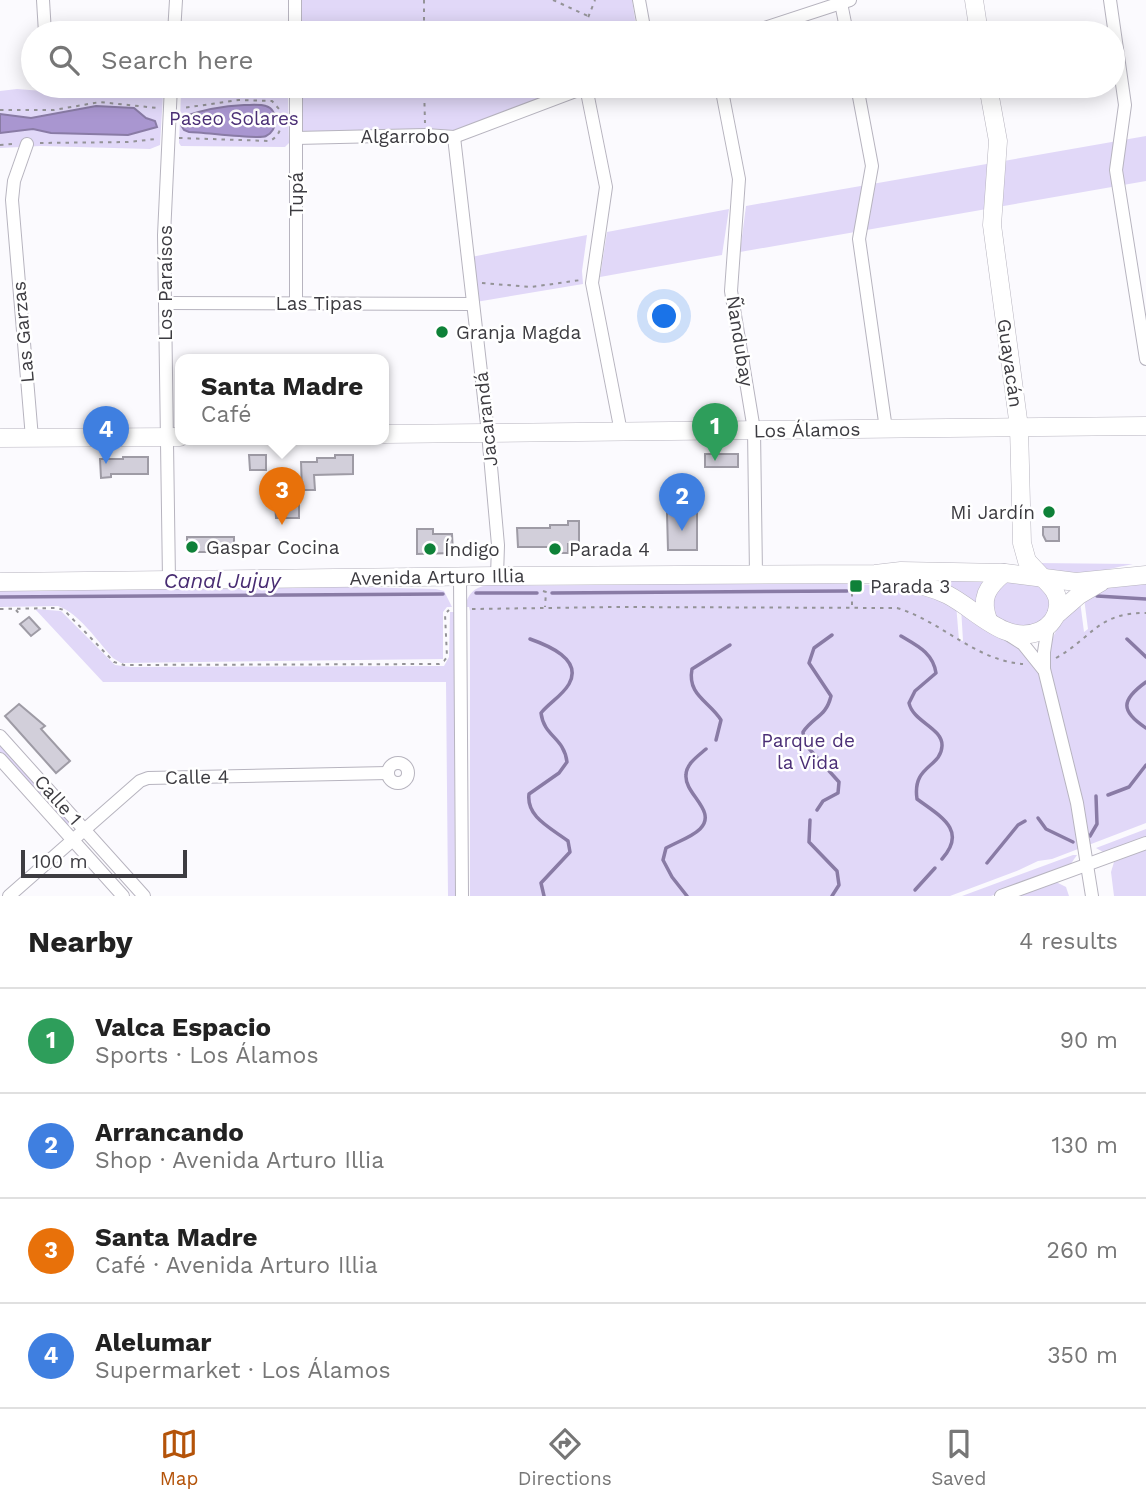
<!DOCTYPE html>
<html lang="en">
<head>
<meta charset="utf-8">
<style>
	:root { --surface:#fff; --page:#f6f6f6; --text:#222; --muted:#767676; --line:#e0e0e0; --accent:#b45309 }
	body { margin:0; font-family:"Work Sans",sans-serif; background:var(--page); color:var(--text) }
	.scale { position:absolute; left:21px; bottom:18px; width:166px; box-sizing:border-box; padding-left:7px; border:4px solid #3d3c41; border-top:0; font-size:19px; line-height:24px; white-space:nowrap; color:#3d3c41; -webkit-text-stroke:5px #fff; paint-order:stroke }
	.you { position:absolute; left:665px; top:317px; width:24px; height:24px; margin:-18px; border:5px solid #fff; border-radius:50%; background:#1a73e8; box-shadow:0 0 0 10px #1a73e833 }
	.badge { display:grid; place-items:center; width:46px; height:46px; border-radius:50%; background:var(--accent); color:#fff; font-size:23px; font-weight:700 }
	.pin { position:absolute; translate:-50% -58px; filter:drop-shadow(0 2px 4px #0008) }
	.pin::after { content:''; position:absolute; top:37px; width:24px; height:21px; background:inherit; clip-path:polygon(0 0,100% 0,50% 100%) }
	.popup { position:absolute; left:175px; top:354px; width:214px; height:91px; box-sizing:border-box; display:grid; place-content:center; border-radius:14px; background:var(--surface); filter:drop-shadow(0 2px 5px #0005); font-size:23px; white-space:nowrap; color:var(--muted) }
	.popup b { font-size:26px; color:var(--text) }
	.popup::after { content:''; position:absolute; left:50%; top:100%; margin-left:-14px; border:14px solid transparent; border-top-color:var(--surface) }
	.list { margin:0; padding:0; list-style:none }
	h2 { display:flex; justify-content:space-between; align-items:center; height:91px; margin:0; padding:0 28px; font-size:30px }
	h2 small { font-size:23px; font-weight:400; color:var(--muted) }
	.list li { display:grid; grid-template-columns:46px 1fr auto; gap:21px; align-items:center; box-sizing:border-box; height:105px; padding:0 28px; border-top:2px solid var(--line) }
	.list b { display:block; font-size:26px; white-space:nowrap }
	.list p { margin:0; font-size:23px; white-space:nowrap; color:var(--muted) }
	.list em { font-size:23px; font-style:normal; color:var(--muted) }
	.icon { flex:none; width:38px; height:38px; fill:none; stroke:currentColor; stroke-width:2; stroke-linecap:round; stroke-linejoin:round }
	.map { position:relative; flex:none; width:1146px; height:896px; overflow:hidden }
	.search { position:absolute; background:var(--surface); box-shadow:0 4px 18px #0003; left:21px; right:21px; top:21px; height:77px; display:flex; align-items:center; gap:18px; box-sizing:border-box; padding:0 24px; border-radius:38px; color:var(--muted); font-size:26px }
	.sheet { height:511px; background:var(--surface) }
	nav { display:flex; justify-content:space-around; align-items:center; box-sizing:border-box; height:98px; border-top:2px solid var(--line); background:var(--surface); font-size:19px; color:var(--muted) }
	nav a { display:grid; justify-items:center; gap:4px }
	nav .on { color:var(--accent) }
	.map>svg:first-child { display:block }
</style>
</head>
<body>
<div class="map">
<svg width="1146" height="896" viewBox="0 0 1146 896">
	<rect width="100%" height="100%" fill="#fbfafe"/>
	<g fill="#e1d8f8">
		<path d="M300,0H632L637,33H300Z"/>
		<path d="M300,86H573L451,132L306,133L302,131Z"/>
		<path d="M152,88L163,95L160,145L150,149L41,146L0,148V91L17,89L68,93Z"/>
		<path d="M185,89L281,90L288,95L289,143L285,147L181,146L179,143L181,94Z"/>
		<path d="M1146,136V181L740,252L746,206Z"/>
		<path d="M729,209L722,255L600,277L607,232Z"/>
		<path d="M587,235L582,271L583,284L476,302L471,257Z"/>
		<path d="M1036,563L1133,564C1101,570 1065,584 1036,563Z"/>
		<path d="M913,575L986,580L978,594L976,605Z"/>
		<path d="M784,581L897,586L956,604L959,640L963,641L961,607L1009,640L1034,662L1050,643L1059,625L1080,601L1084,632L1088,629L1084,598L1101,588L1146,581V823L1052,859L1038,861L1019,870L950,896H470V611L469,607H465C468,593 474,588 487,585C586,587 685,582 784,581Z"/>
		<path d="M1009,581C1017,582 1030,581 1037,584C1067,598 1041,634 1014,627C1007,625 1000,620 994,617L992,595L1002,585Z"/>
		<path d="M313,586L436,589L444,591L452,607H447L443,612V659L121,663L113,658C97,641 80,614 58,606L0,607V589Z"/>
		<path d="M35,609L61,611L115,665L131,667L444,666L449,657L450,612H454L455,896H448L446,682H103Z"/>
		<path d="M0,745L70,821L71,825L69,827L0,755Z"/>
		<path d="M1146,829V839L1103,852L1096,848Z"/>
		<path d="M1146,849V896H1114L1111,872L1114,862Z"/>
		<path d="M1073,855H1077L1070,865L1061,870L991,896H962Z"/>
		<path d="M1056,882L1066,887L1069,896H1016Z"/>
	</g>
	<g fill="#a996d0" stroke="#897ba5" stroke-width="2">
		<path d="M244,105C251,105 260,104 266,106C279,110 278,131 266,136C258,140 203,132 189,132L184,130L181,125L182,117C202,110 222,106 244,105Z"/>
		<path d="M96,106L134,108L146,118L155,121L157,127L128,135L51,133L33,129L0,133V114L31,118Z"/>
	</g>
	<g fill="none" stroke-linecap="round" stroke-linejoin="round">
		<g stroke="#897ba5" stroke-width="3.5">
			<path d="M476,593H537"/>
			<path d="M552,593L847,591"/>
			<path d="M1097,596L1146,599"/>
			<path d="M0,597L443,594"/>
			<path d="M901,636C918,646 933,653 936,673L915,691L909,703C913,722 943,728 942,746C941,768 912,765 917,799C940,816 968,830 942,859"/>
			<path d="M530,639C547,645 583,659 569,684C562,696 549,703 541,713C544,737 564,737 567,762L559,773L529,794C526,817 551,828 568,841L570,852L541,883L544,896"/>
			<path d="M1127,639L1146,657"/>
			<path d="M1146,682C1121,700 1120,711 1146,728"/>
			<path d="M716,740L721,720C709,701 687,695 692,669L730,645"/>
			<path d="M1108,795L1129,787L1146,765"/>
			<path d="M817,810L823,801L838,793L839,782L804,743L803,732C814,716 826,717 831,696L809,663L814,648L832,635"/>
			<path d="M1038,818L1046,829L1073,842"/>
			<path d="M810,820L809,842L837,871L839,885L832,896"/>
			<path d="M1090,836L1097,824L1096,796"/>
			<path d="M987,863L1018,825L1025,821"/>
			<path d="M915,890L935,868"/>
			<path d="M687,896L672,877L663,860L666,848C677,842 692,837 700,829C718,811 684,794 686,775C686,764 698,756 706,749"/>
		</g>
	</g>
	<g fill="#d2cfda" stroke="#9e9ba5" stroke-width="2">
		<rect x="705" y="454" width="33" height="13"/>
		<path d="M249,455H266V470H250Z"/>
		<path d="M335,455H353V474L314,475L315,490H302L301,462H317V458H335Z"/>
		<path d="M123,457H148V474H111V477L101,478L100,459H123Z"/>
		<path d="M275,502H299V518H276Z"/>
		<path d="M667,513H697V550H668Z"/>
		<path d="M568,521H579V544H568V553H551V547H518L517,528H550V525H568Z"/>
		<path d="M1043,527H1059V541H1046L1043,535Z"/>
		<path d="M417,529H433V534H452L453,553L417,554Z"/>
		<path d="M187,537H234V549H225V552H192V550H187Z"/>
		<path d="M29,617L40,629L31,636L20,624Z"/>
		<path d="M19,704L45,726L41,729L70,761L56,773L5,716Z"/>
	</g>
	<g fill="none" stroke-linecap="round" stroke-linejoin="round">
		<defs>
			<g id="street">
				<path d="M43,0L45,33"/>
				<path d="M295,0V33"/>
				<path d="M639,0L645,33"/>
				<path d="M1110,0L1125,105L1116,170L1146,359"/>
				<path d="M841,3L847,33"/>
				<path d="M174,33L176,0"/>
				<path d="M749,33L850,0"/>
				<path d="M296,86V303"/>
				<path d="M721,86L739,179L731,291L754,430L756,575"/>
				<path d="M857,86L872,166L859,239L886,429"/>
				<path d="M586,87L606,187L592,283L621,432"/>
				<path d="M454,137L488,433L498,545L497,576"/>
				<path d="M296,138L426,135L454,137L589,86"/>
				<path d="M27,144L14,181L12,200L32,438"/>
				<path d="M165,303L473,304"/>
				<path d="M460,576L462,896"/>
				<path d="M169,580L164,235L171,86"/>
				<path d="M1048,626L1044,652V669L1077,803L1092,896"/>
				<path d="M1009,635L1023,644L1043,669"/>
				<path d="M0,736L144,896"/>
				<path d="M0,759L123,896"/>
				<circle cx="398" cy="773" r="10"/>
				<path d="M9,896L140,781L148,778L388,773"/>
				<path d="M1001,896L1146,843"/>
			</g>
			<g id="secondary">
				<path d="M974,0L979,33"/>
				<path d="M988,86L998,141L992,225L1019,427L1022,543L1027,561L1042,577"/>
				<path d="M384,434L1146,426"/>
				<path d="M0,438L180,437"/>
				<path d="M896,580C914,583 932,587 948,595C977,610 1006,646 1040,631C1050,626 1057,617 1058,606C1059,593 1051,586 1043,578"/>
				<path d="M0,582L497,576L875,574L901,571L1005,573L1076,582L1146,575"/>
				<path d="M1056,615L1079,595L1101,582"/>
				<path d="M988,620C980,598 987,587 1004,573"/>
			</g>
		</defs>
		<use href="#street" stroke="#b7b4bf" stroke-width="14"/>
		<use href="#secondary" stroke="#b7b4bf" stroke-width="19"/>
		<g stroke="#949397" stroke-width="2" stroke-dasharray="3.5 5" stroke-linecap="butt">
			<path d="M424,0V33"/>
			<path d="M553,0L588,16"/>
			<path d="M582,33L595,0"/>
			<path d="M424,86L425,123"/>
			<path d="M519,86L523,97"/>
			<path d="M0,110H54L100,102L157,108"/>
			<path d="M179,138L270,141C283,134 282,122 279,109L272,101L239,100L183,108"/>
			<path d="M40,143L128,142L156,139"/>
			<path d="M0,145L13,144"/>
			<path d="M482,283L531,287L581,280"/>
			<path d="M543,591L546,592L545,607"/>
			<path d="M852,605V589"/>
			<path d="M0,609L57,608L64,610L114,662L124,665L439,664L444,661L447,657L445,614L449,610"/>
			<path d="M472,609L617,607L897,608C943,622 974,660 1023,664"/>
			<path d="M16,610L21,616"/>
			<path d="M1056,658C1092,638 1098,612 1146,613"/>
		</g>
		<use href="#street" stroke="#fff" stroke-width="12"/>
		<use href="#secondary" stroke="#fff" stroke-width="18"/>
	</g>
	<g fill="#0e8138" stroke="#fff" stroke-width="2.5">
		<circle cx="442" cy="332" r="7"/>
		<circle cx="1049" cy="512" r="7"/>
		<circle cx="192" cy="547" r="7"/>
		<circle cx="430" cy="549" r="7"/>
		<circle cx="555" cy="549" r="7"/>
		<rect x="849" y="579" width="14" height="14" rx="3.5"/>
	</g>
	<g text-anchor="middle" dominant-baseline="central" stroke-width="5" stroke-linejoin="round" paint-order="stroke">
		<g font-size="19" fill="#4b2f76" stroke="#fff">
			<text x="234" y="118">Paseo Solares</text>
			<text x="808" y="740">Parque de<tspan x="808" dy="22">la Vida</tspan></text>
		</g>
		<g font-size="19" fill="#3d3c41" stroke="#fff">
			<text x="405" y="136">Algarrobo</text>
			<text transform="translate(296 194) rotate(-90)">Tupá</text>
			<text transform="translate(165 283) rotate(-90)">Los Paraísos</text>
			<text x="319" y="303">Las Tipas</text>
			<text transform="translate(23 332) rotate(-95)">Las Garzas</text>
			<text transform="translate(740 341) rotate(81)">Ñandubay</text>
			<text transform="translate(1010 363) rotate(82)">Guayacán</text>
			<text transform="translate(486 419) rotate(-96)">Jacarandá</text>
			<text transform="translate(807 430) rotate(-1)">Los Álamos</text>
			<text transform="translate(437 577) rotate(-1)">Avenida Arturo Illia</text>
			<text transform="translate(197 777) rotate(-1)">Calle 4</text>
			<text transform="translate(58 800) rotate(48)">Calle 1</text>
		</g>
		<g font-size="19" fill="#3d3c41" stroke="#fff" text-anchor="start">
			<text x="456" y="332">Granja Magda</text>
			<text x="1035" y="512" text-anchor="end">Mi Jardín</text>
			<text x="206" y="547">Gaspar Cocina</text>
			<text x="444" y="549">Índigo</text>
			<text x="569" y="549">Parada 4</text>
			<text x="870" y="586">Parada 3</text>
		</g>
		<g font-size="21" font-style="italic" fill="#482c72" stroke="#fff">
			<text x="222" y="580">Canal Jujuy</text>
		</g>
	</g>
</svg>
<div class="scale">100 m</div>
<div class="you"></div>
<div class="pin badge" style="left:715px;top:461px;background:#2e9e5b">1</div>
<div class="pin badge" style="left:682px;top:531px;background:#3f7fe0">2</div>
<div class="pin badge" style="left:282px;top:525px;background:#e8710a">3</div>
<div class="popup"><b>Santa Madre</b>Café</div>
<div class="pin badge" style="left:106px;top:464px;background:#3f7fe0">4</div>
<div class="search"><svg class="icon" aria-label="search" viewBox="0 0 24 24"><circle cx="10" cy="10" r="6"/><path d="M15 15l6 6"/></svg>Search here</div>
</div>
<section class="sheet">
<h2>Nearby<small>4 results</small></h2>
<ul class="list">
<li><span class="badge" style="background:#2e9e5b">1</span><div><b>Valca Espacio</b><p>Sports · Los Álamos</p></div><em>90 m</em></li>
<li><span class="badge" style="background:#3f7fe0">2</span><div><b>Arrancando</b><p>Shop · Avenida Arturo Illia</p></div><em>130 m</em></li>
<li><span class="badge" style="background:#e8710a">3</span><div><b>Santa Madre</b><p>Café · Avenida Arturo Illia</p></div><em>260 m</em></li>
<li><span class="badge" style="background:#3f7fe0">4</span><div><b>Alelumar</b><p>Supermarket · Los Álamos</p></div><em>350 m</em></li>
</ul>
</section>
<nav>
<a class="on"><svg class="icon" aria-label="map" viewBox="0 0 24 24"><path d="M3 6l6-2 6 2 6-2v14l-6 2-6-2-6 2zM9 4v14M15 6v14"/></svg>Map</a>
<a><svg class="icon" aria-label="directions" viewBox="0 0 24 24"><path d="M12 3l9 9-9 9-9-9zM9 14v-3h6M13 9l2 2-2 2"/></svg>Directions</a>
<a><svg class="icon" aria-label="saved" viewBox="0 0 24 24"><path d="M7 4h10v16l-5-4-5 4z"/></svg>Saved</a>
</nav>
</body>
</html>
